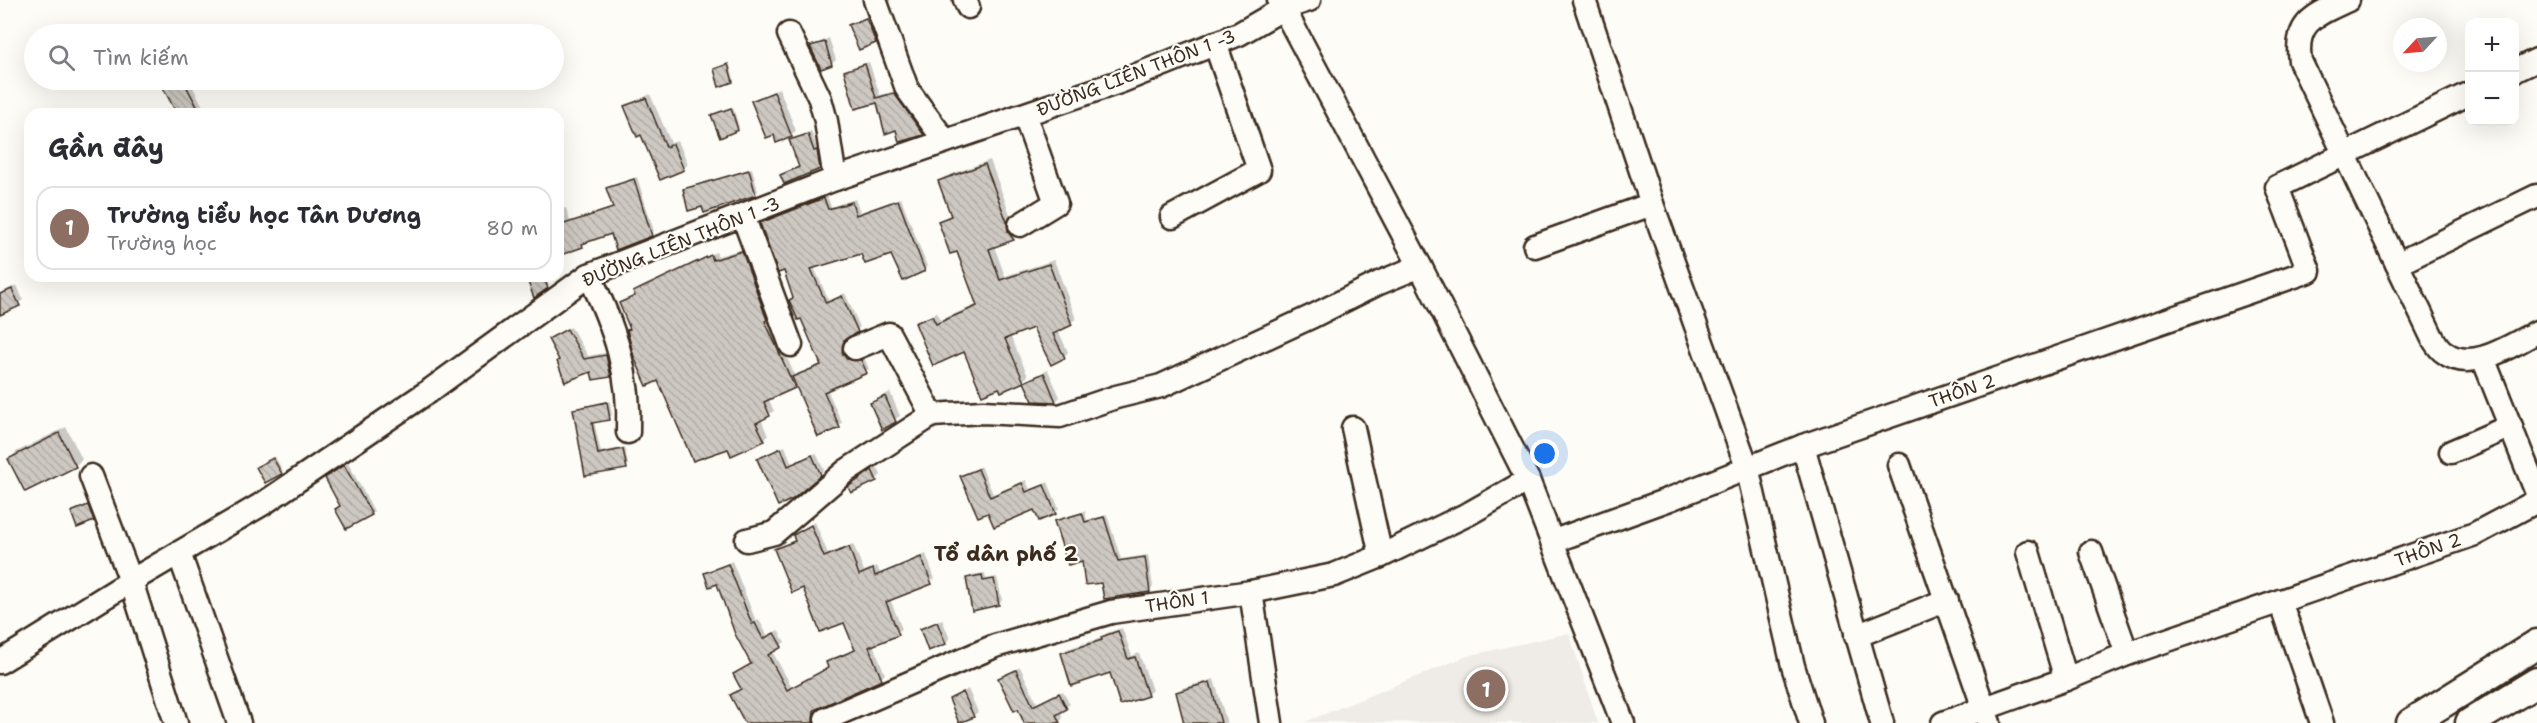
<!DOCTYPE html>
<html lang="vi">
<head>
<meta charset="utf-8">
<style>
	:root { --surface:#fff; --page:#f7f7f7; --text:#2b2b33; --muted:#7c7c81; --line:#e1e1e2; --accent:#2563eb }
	body { margin:0; font-family:"Shantell Sans",sans-serif; background:var(--page); color:var(--text) }
	.controls { position:absolute; right:18px; top:18px; display:grid; overflow:hidden; border-radius:12px; box-shadow:0 6px 24px #0002 }
	.controls button { width:54px; height:54px; display:grid; place-items:center; padding:0; border:0; border-bottom:2px solid var(--line); background:var(--surface); color:var(--text); font:30px sans-serif }
	.compass { position:absolute; left:2393px; top:18px; width:54px; height:54px; border-radius:50%; background:var(--surface); box-shadow:0 6px 24px #0002; rotate:244deg }
	.you { position:absolute; left:1545px; top:454px; width:21px; height:21px; margin:-15px; border:4px solid #fff; border-radius:50%; background:#1a73e8; box-shadow:0 0 0 9px #1a73e833 }
	.badge { display:grid; place-items:center; width:39px; height:39px; border-radius:50%; background:var(--accent); color:#fff; font-size:20px; font-weight:700 }
	.pin { position:absolute; translate:-50% -50%; border:3px solid #fff; box-shadow:0 2px 6px #0006 }
	.list { margin:0; padding:0; list-style:none }
	h2 { display:flex; justify-content:space-between; align-items:center; height:78px; margin:0; padding:0 24px; font-size:26px }
	h2 small { font-size:20px; font-weight:400; color:var(--muted) }
	.list li { display:grid; grid-template-columns:39px 1fr auto; gap:18px; align-items:center; box-sizing:border-box; height:84px; margin:0 12px 12px; padding:0 12px; border:2px solid var(--line); border-radius:18px }
	.list b { display:block; font-size:22px; white-space:nowrap }
	.list p { margin:0; font-size:20px; white-space:nowrap; color:var(--muted) }
	.list em { font-size:20px; font-style:normal; color:var(--muted) }
	.icon { flex:none; width:33px; height:33px; fill:none; stroke:currentColor; stroke-width:2; stroke-linecap:round; stroke-linejoin:round }
	.map { position:relative; flex:none; width:2537px; height:723px; overflow:hidden }
	.search { position:absolute; background:var(--surface); box-shadow:0 6px 24px #0002; left:24px; top:24px; width:540px; height:66px; display:flex; align-items:center; gap:15px; box-sizing:border-box; padding:0 21px; border-radius:33px; color:var(--muted); font-size:22px }
	.panel { position:absolute; background:var(--surface); box-shadow:0 6px 24px #0002; left:24px; top:108px; width:540px; height:174px; border-radius:18px }
	.map>svg:first-child { display:block }
</style>
</head>
<body>
<div class="map">
<svg width="2537" height="723" viewBox="0 0 2537 723">
	<defs>
		<pattern id="building-back-hatch" width="6" height="6" patternUnits="userSpaceOnUse" patternTransform="scale(1.5)"><rect width="6" height="6" fill="#cdc8c2"/><path d="M-1 5l2 2M0 0l6 6M5-1l2 2" fill="none" stroke="#b1aca6"/></pattern>
	</defs>
	<rect width="100%" height="100%" fill="#fdfcf7"/>
	<filter id="ink" filterUnits="userSpaceOnUse"><feTurbulence type="fractalNoise" baseFrequency=".0167" numOctaves="2"/><feDisplacementMap in="SourceGraphic" scale="12" xChannelSelector="R" yChannelSelector="G"/><feConvolveMatrix kernelMatrix="1 2 1 2 8 2 1 2 1" color-interpolation-filters="sRGB"/></filter>
	<g filter="url(#ink)">
		<path fill="#efece7" d="M1569,633L1598,723L1305,722L1467,656Z"/>
		<g fill="#0003">
			<path d="M871,14L880,37L875,42L850,26Z"/>
			<path d="M829,38L836,60L831,64L812,46Z"/>
			<path d="M869,62L880,95L898,90L926,130L923,133L900,141L897,129L878,101L846,71Z"/>
			<path d="M730,65L734,79L733,81L716,70Z"/>
			<path d="M166,80H189L206,112L179,114L163,83Z"/>
			<path d="M779,88L796,131L791,135L774,133L753,101Z"/>
			<path d="M650,94L671,143L678,141L688,164L683,169L642,133L626,107Z"/>
			<path d="M733,107L739,127L737,129L713,116Z"/>
			<path d="M811,131L817,148H820L823,164L819,167L782,175L800,166L791,141Z"/>
			<path d="M990,160L1011,217L1012,226L1017,234L994,246L1005,276L1054,260L1076,319L1058,330L1068,352L1064,357L1034,326L1010,335L1028,376L1023,380L917,324L937,312L940,320L978,304L958,250L939,221L951,214L940,181L944,177Z"/>
			<path d="M752,168L758,191L755,194L703,205L684,190Z"/>
			<path d="M637,177L654,231L651,235L612,232L558,254V210L566,208L570,221L614,207L608,189Z"/>
			<path d="M827,195L831,207L855,199L860,212L901,198L927,266L924,270L892,253L862,252L814,267L829,301L845,293L860,327L847,337L845,349L851,356L864,357L869,369L827,389L842,423L839,426L797,384L768,398L774,411L761,419L768,436L764,440L729,447L712,455L659,379L621,303L636,294L639,288L716,252L718,256L746,248L769,316L795,376L822,363L785,269L762,223Z"/>
			<path d="M543,276L549,285L547,287L531,281Z"/>
			<path d="M17,285L23,300L0,313V293Z"/>
			<path d="M571,327L588,356L610,352L614,372L610,376L561,360L550,339Z"/>
			<path d="M1048,370L1060,397L1056,401L1034,400L1025,380Z"/>
			<path d="M890,392L900,416L882,428L871,403Z"/>
			<path d="M610,401L612,416L594,421L601,452L625,447L628,465L587,475L574,409Z"/>
			<path d="M66,427L82,459L75,466L10,459L16,452Z"/>
			<path d="M785,446L792,464L816,453L824,470L820,474L759,459Z"/>
			<path d="M275,457L283,471L281,473L259,466Z"/>
			<path d="M348,463L374,511L371,514L341,506L330,475Z"/>
			<path d="M981,466L993,494L1026,480L1030,490L1048,482L1059,509L1055,512L1035,508L989,511L962,477Z"/>
			<path d="M877,467L881,475L876,480L855,483Z"/>
			<path d="M89,504L95,518L93,520L74,511Z"/>
			<path d="M1085,511L1087,520L1107,515L1121,559L1148,555L1153,587L1150,590L1102,581L1083,559L1056,522Z"/>
			<path d="M815,522L828,554L853,544L864,571L877,566L880,573L926,554L935,579L890,599L902,629L873,644L885,674L881,678L817,707V723H746L732,695L742,688L734,674L752,663L718,582L706,574L732,561L756,621L759,620L768,636L778,630L785,642L772,651L792,687L829,667L827,662L832,658L856,649L845,621L804,586L776,549L796,539L795,535L799,531Z"/>
			<path d="M985,573L986,579L997,577L1002,600L998,604L967,579L971,575Z"/>
			<path d="M942,619L950,639L945,643L921,630Z"/>
			<path d="M1122,628L1132,656L1139,653L1152,690L1147,695L1111,671L1062,654L1067,649L1101,638L1107,633Z"/>
			<path d="M1020,667L1037,703L1063,691L1070,704L1059,711L1063,718L1059,723H1025L1000,678Z"/>
			<path d="M1214,679L1227,723H1186L1177,693L1182,688Z"/>
			<path d="M968,689L978,712L973,716L951,699Z"/>
		</g>
		<g fill="url(#building-back-hatch)" stroke="#3b2a1e" stroke-width="1.5">
			<path d="M866,18L876,43L859,50L848,25Z"/>
			<path d="M825,42L832,65L821,69L810,46Z"/>
			<path d="M728,64L733,82L719,87L714,69Z"/>
			<path d="M865,64L876,98L894,93L924,135L899,142L896,130L885,134L877,103L855,109L844,71Z"/>
			<path d="M159,80H183L201,114H177Z"/>
			<path d="M774,92L792,137L776,143L774,135L766,138L751,101Z"/>
			<path d="M646,98L666,147L673,144L684,170L660,180L641,135L637,137L624,106Z"/>
			<path d="M731,108L738,130L720,138L711,115Z"/>
			<path d="M808,134L814,151L817,150L820,169L784,184L780,175L799,167L789,140Z"/>
			<path d="M985,164L1007,222L1008,232L1014,240L989,249L1000,280L1049,264L1072,325L1053,334L1065,358L1051,365L1033,328L1005,339L1024,382L1001,392L999,388L982,395L964,352L933,366L915,323L932,316L936,324L977,306L957,252L950,254L938,221L951,216L938,181Z"/>
			<path d="M749,170L756,195L704,213L702,207L688,211L683,189Z"/>
			<path d="M634,179L652,236L616,250L611,234L582,244L583,247L558,256V226L613,208L606,188Z"/>
			<path d="M824,198L828,209L852,202L856,215L898,200L925,271L903,281L891,255L865,264L861,254L811,269L826,303L842,296L858,332L844,340L842,353L847,359L861,360L867,373L824,392L840,428L818,437L792,377L821,365L801,319L798,320L789,300L793,298L784,271L778,273L760,223Z"/>
			<path d="M742,251L767,320L765,321L795,388L764,402L770,416L756,423L765,441L731,456L728,449L693,461L658,381L647,386L634,357L627,330L630,329L619,303L635,296L633,292L711,255L713,260Z"/>
			<path d="M543,276L548,288L534,298L528,282Z"/>
			<path d="M12,289L20,306L0,315V294Z"/>
			<path d="M567,329L584,359L606,355L611,377L593,380L591,372L565,382L557,361L559,360L548,339Z"/>
			<path d="M1044,373L1056,402L1033,401L1024,382Z"/>
			<path d="M885,396L896,422L882,430L870,403Z"/>
			<path d="M607,402L610,420L592,423L598,454L623,449L627,469L585,476L573,409Z"/>
			<path d="M59,433L76,467L25,492L8,459Z"/>
			<path d="M781,448L788,466L812,455L821,475L793,499L778,506L757,459Z"/>
			<path d="M273,458L282,474L265,483L256,467Z"/>
			<path d="M344,465L372,515L346,529L335,509L340,506L325,478Z"/>
			<path d="M978,469L990,497L1022,483L1026,492L1044,485L1056,514L1039,521L1034,510L994,527L988,513L978,517L960,476Z"/>
			<path d="M872,470L877,481L851,493L848,487Z"/>
			<path d="M88,505L94,521L77,528L71,512Z"/>
			<path d="M1082,513L1085,522L1104,517L1118,561L1145,557L1150,592L1104,599L1101,583L1085,585L1082,561L1068,565L1054,521Z"/>
			<path d="M811,525L824,557L849,547L859,575L873,569L875,576L921,557L932,584L886,602L899,635L869,647L882,680L814,710L813,723H745L730,695L741,689L733,674L751,664L735,634L717,584L709,587L704,573L728,564L752,624L755,623L763,639L774,633L782,647L768,655L787,690L828,668L826,662L855,650L844,623L820,632L803,588L792,593L774,549L795,541L793,535Z"/>
			<path d="M982,575L983,581L994,579L999,605L972,611L966,578Z"/>
			<path d="M937,622L946,644L928,651L920,629Z"/>
			<path d="M1118,631L1128,659L1135,657L1148,696L1120,705L1110,673L1071,686L1061,653L1102,640L1101,637Z"/>
			<path d="M1016,670L1033,706L1059,693L1067,709L1056,715L1060,723H1024L1018,709L1014,711L998,678Z"/>
			<path d="M1210,682L1221,723H1184L1176,692Z"/>
			<path d="M963,692L974,717L959,723L949,699Z"/>
		</g>
		<g fill="none" stroke-linecap="round" stroke-linejoin="round">
			<defs>
				<g id="minor">
					<path d="M875,0L907,89L945,141"/>
					<path d="M965,0L968,7"/>
					<path d="M1279,0L1420,266L1528,480L1623,723"/>
					<path d="M1584,0L1652,204L1747,467L1793,666L1811,723"/>
					<path d="M2348,0C2316,15 2294,21 2300,61L2432,337C2435,342 2439,349 2444,352C2471,374 2511,345 2537,332"/>
					<path d="M789,34L820,99L826,121L835,179"/>
					<path d="M2514,71L2537,60"/>
					<path d="M743,216L791,345"/>
					<path d="M1172,217L1259,170L1215,43"/>
					<path d="M1020,225L1056,203L1025,116"/>
					<path d="M1535,246L1652,204"/>
					<path d="M2397,264L2537,196"/>
					<path d="M589,275C614,326 631,375 628,432"/>
					<path d="M855,348L889,334L932,415"/>
					<path d="M2483,358L2537,493"/>
					<path d="M1353,428L1381,556"/>
					<path d="M1803,446L1882,723"/>
					<path d="M2451,452L2511,426"/>
					<path d="M1899,465L1989,723"/>
					<path d="M91,476L131,581L176,723"/>
					<path d="M747,540L774,533L846,471L932,415L983,412L1060,416L1116,397L1161,386L1313,316L1379,283L1420,266"/>
					<path d="M1554,541L1670,499L1803,446L2309,271L2277,187L2470,93"/>
					<path d="M2028,552L2066,679"/>
					<path d="M2091,552L2127,654"/>
					<path d="M179,553L239,723"/>
					<path d="M1251,592L1271,723"/>
					<path d="M2280,601L2322,723"/>
					<path d="M1856,636L1947,600"/>
					<path d="M0,662L131,581L264,503L432,389L589,275L835,179L1122,81L1239,34L1284,8L1309,0"/>
					<path d="M828,723L826,719L995,646L1111,612L1251,592L1334,575L1381,556L1470,513L1528,480"/>
					<path d="M1943,723L2066,679L2127,654L2475,534L2537,501"/>
				</g>
				<g id="major">
					<path d="M2411,723L2537,644"/>
					<path d="M2470,723L2537,682"/>
				</g>
			</defs>
			<use href="#minor" stroke="#3b2a1e" stroke-width="27"/>
			<use href="#major" stroke="#3b2a1e" stroke-width="33"/>
			<use href="#minor" stroke="#fdfcf7" stroke-width="22"/>
			<use href="#major" stroke="#fdfcf7" stroke-width="28"/>
		</g>
	</g>
	<g text-anchor="middle" dominant-baseline="central" stroke-width="4.5" stroke-linejoin="round" paint-order="stroke">
		<g font-size="18" fill="#3b2a1e" stroke="#fdfcf7">
			<text transform="translate(1136 73) rotate(-21)">ĐƯỜNG LIÊN THÔN 1 -3</text>
			<text transform="translate(681 242) rotate(-22)">ĐƯỜNG LIÊN THÔN 1 -3</text>
			<text transform="translate(1962 391) rotate(-19)">THÔN 2</text>
			<text transform="translate(2428 550) rotate(-19)">THÔN 2</text>
			<text transform="translate(1177 602) rotate(-8)">THÔN 1</text>
		</g>
		<g font-size="21" font-weight="bold" fill="#3b2a1e" stroke="#fdfcf7">
			<text x="1006" y="554">Tổ dân phố 2</text>
		</g>
	</g>
</svg>
<div class="controls">
<button>+</button>
<button>−</button>
</div>
<svg class="compass" viewBox="-18 -18 36 36"><path d="M0-13l5 13h-10z" fill="#e53935"/><path d="M0 13l5-13h-10z" fill="#7c7c81"/></svg>
<div class="you"></div>
<div class="pin badge" style="left:1486px;top:689px;background:#8d6e63">1</div>
<div class="search"><svg class="icon" aria-label="search" viewBox="0 0 24 24"><circle cx="10" cy="10" r="6"/><path d="M15 15l6 6"/></svg>Tìm kiếm</div>
<section class="panel">
<h2>Gần đây<small></small></h2>
<ul class="list">
<li><span class="badge" style="background:#8d6e63">1</span><div><b>Trường tiểu học Tân Dương</b><p>Trường học</p></div><em>80 m</em></li>
</ul>
</section>
</div>
</body>
</html>
